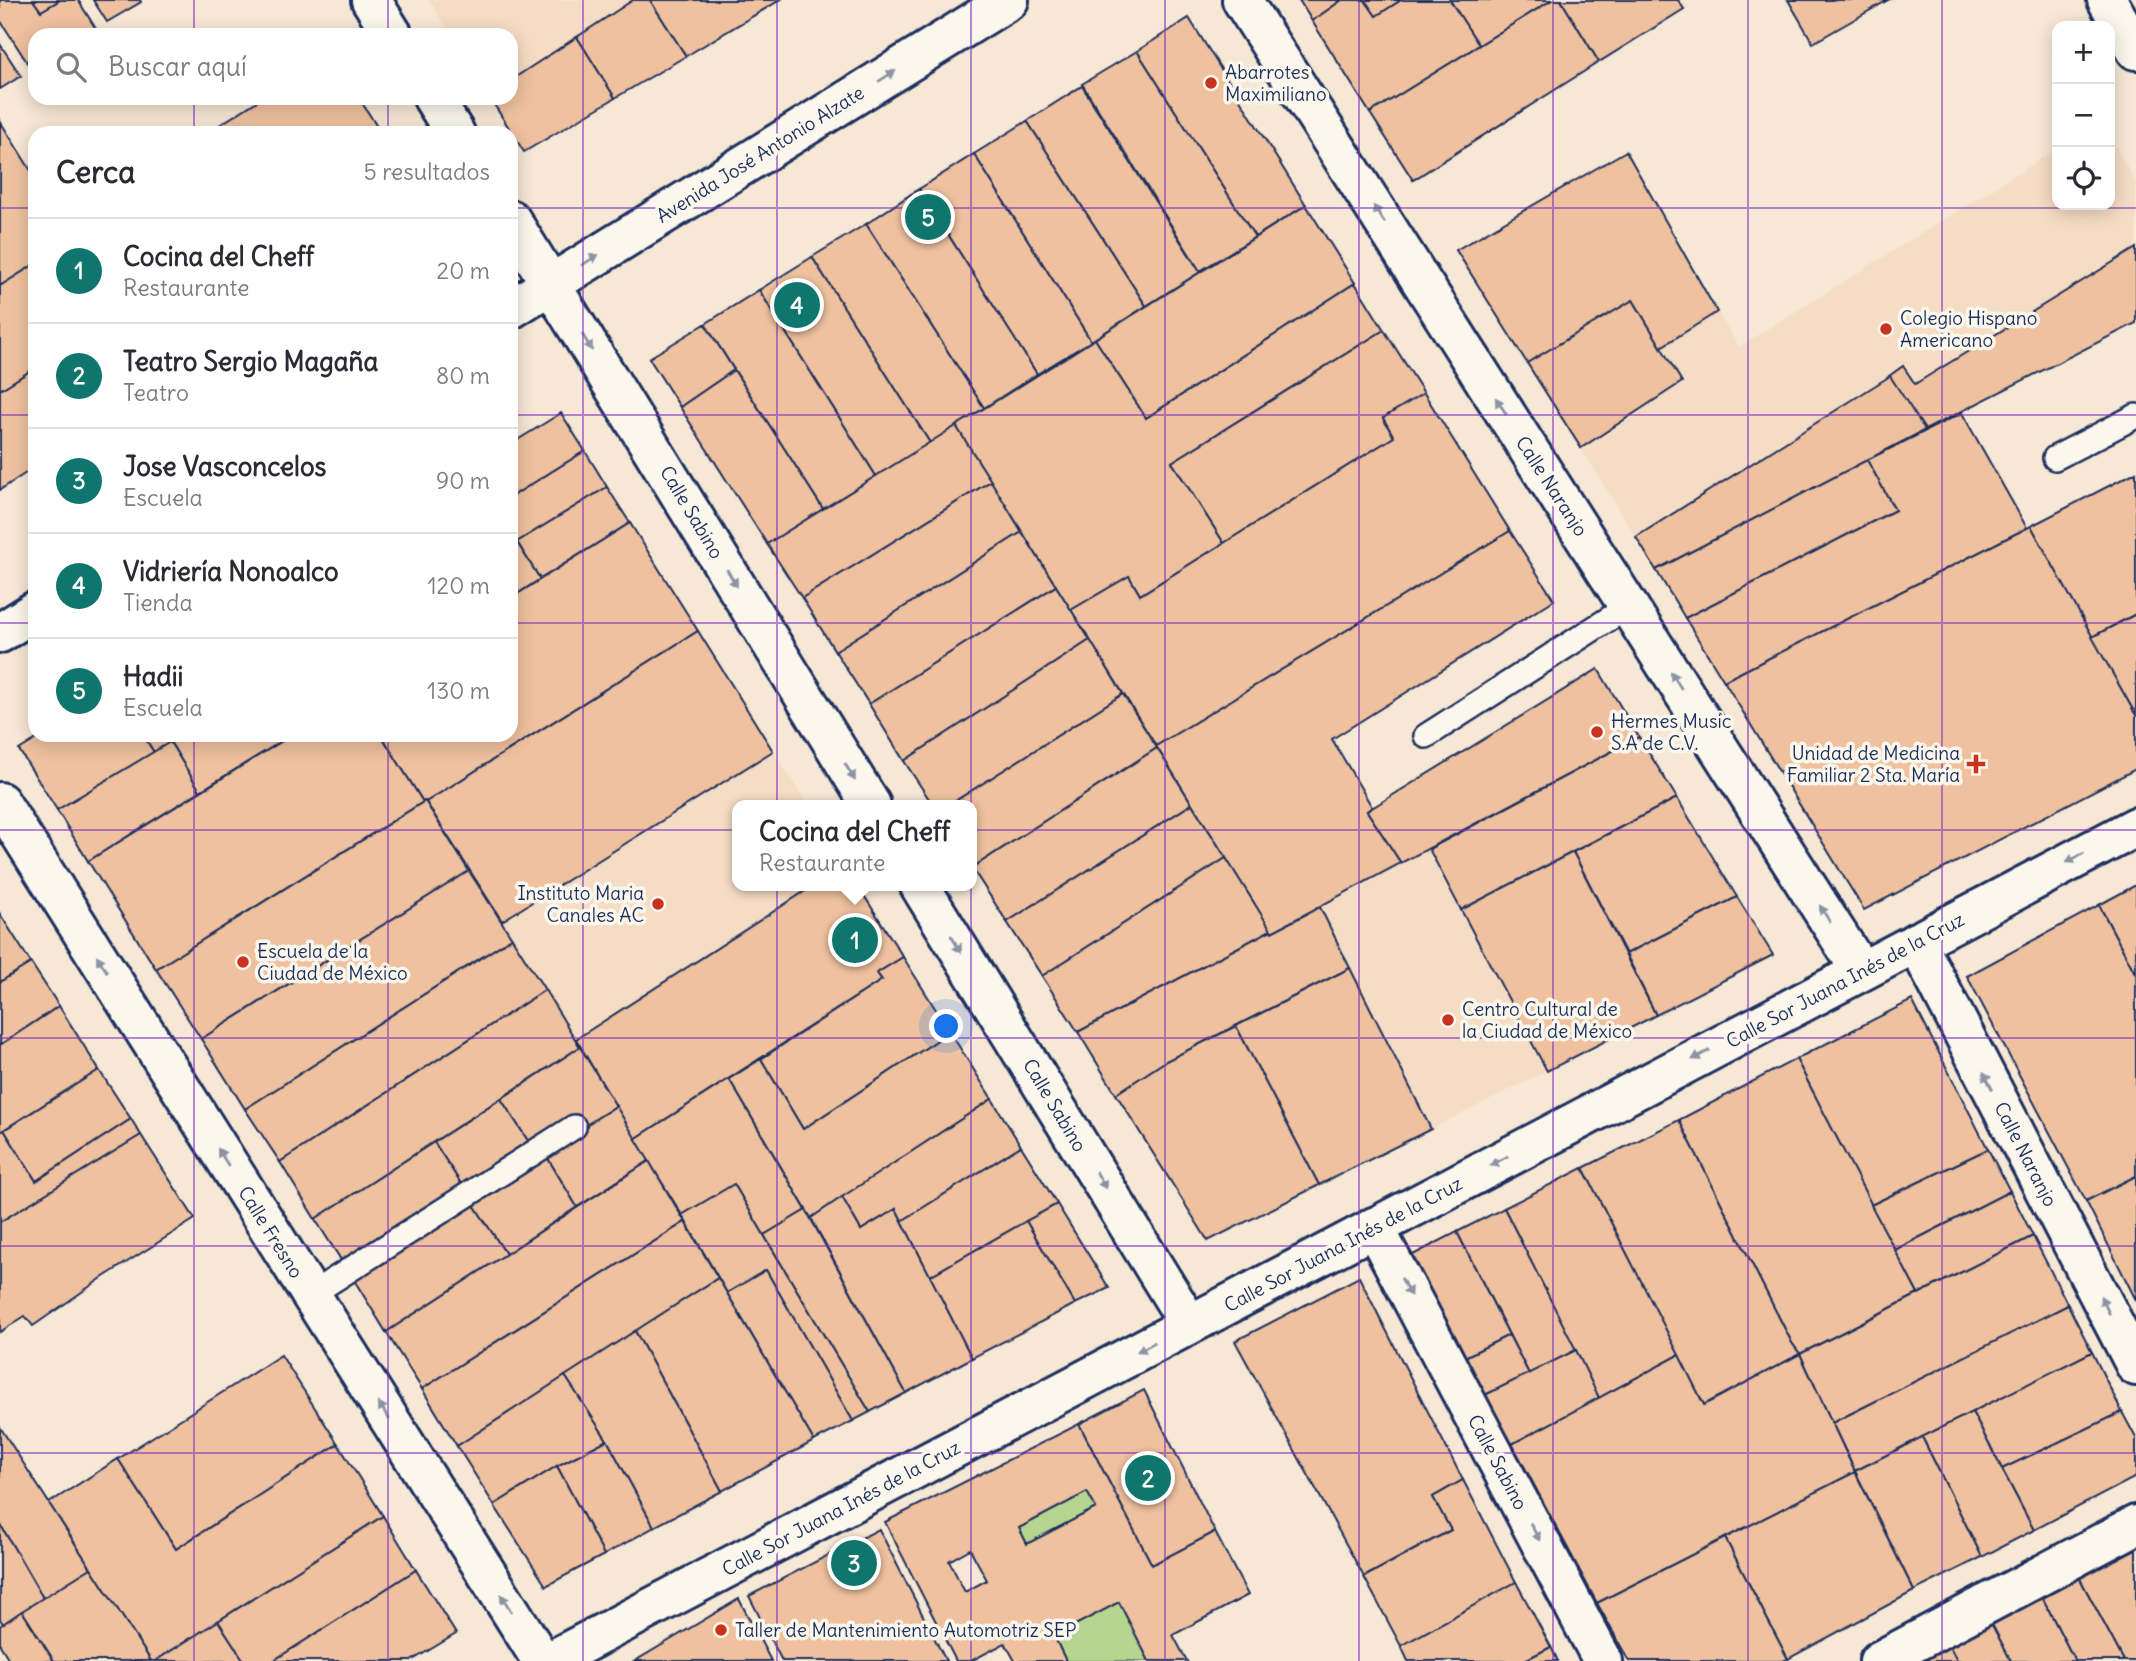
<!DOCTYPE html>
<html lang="es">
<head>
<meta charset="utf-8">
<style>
	:root { --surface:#fff; --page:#f7f7f7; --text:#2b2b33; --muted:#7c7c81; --line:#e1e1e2; --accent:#0f766e }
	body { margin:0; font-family:Delius,sans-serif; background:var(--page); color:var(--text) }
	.controls { position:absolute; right:21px; top:21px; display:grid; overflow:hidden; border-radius:14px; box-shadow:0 4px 18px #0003 }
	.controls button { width:63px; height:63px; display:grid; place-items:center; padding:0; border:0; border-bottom:2px solid var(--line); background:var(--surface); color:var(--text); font:35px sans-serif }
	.you { position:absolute; left:947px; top:1027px; width:24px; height:24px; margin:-18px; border:5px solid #fff; border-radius:50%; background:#1a73e8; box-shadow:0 0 0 10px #1a73e833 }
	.badge { display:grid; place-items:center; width:46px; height:46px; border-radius:50%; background:var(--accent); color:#fff; font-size:23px; font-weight:700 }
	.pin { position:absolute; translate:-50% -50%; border:4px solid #fff; box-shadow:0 2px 7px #0006 }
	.popup { position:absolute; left:732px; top:800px; width:245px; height:91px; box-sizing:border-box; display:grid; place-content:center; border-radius:14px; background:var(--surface); filter:drop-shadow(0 2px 5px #0005); font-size:23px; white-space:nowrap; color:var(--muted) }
	.popup b { font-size:26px; color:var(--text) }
	.popup::after { content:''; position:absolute; left:50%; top:100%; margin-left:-14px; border:14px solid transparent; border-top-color:var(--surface) }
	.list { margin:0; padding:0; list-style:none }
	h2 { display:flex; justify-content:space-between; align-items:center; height:91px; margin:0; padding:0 28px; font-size:30px }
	h2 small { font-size:23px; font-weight:400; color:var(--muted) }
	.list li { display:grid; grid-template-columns:46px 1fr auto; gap:21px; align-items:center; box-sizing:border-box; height:105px; padding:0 28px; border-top:2px solid var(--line) }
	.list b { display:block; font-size:26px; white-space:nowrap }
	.list p { margin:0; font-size:23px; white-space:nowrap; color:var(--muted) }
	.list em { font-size:23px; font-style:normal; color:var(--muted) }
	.icon { flex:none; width:38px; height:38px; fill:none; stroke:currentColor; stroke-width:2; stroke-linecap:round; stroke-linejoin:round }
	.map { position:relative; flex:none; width:2136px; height:1661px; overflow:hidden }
	.search { position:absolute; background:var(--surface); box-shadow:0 4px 18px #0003; left:28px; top:28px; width:490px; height:77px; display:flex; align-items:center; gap:18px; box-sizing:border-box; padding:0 24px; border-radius:21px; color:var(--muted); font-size:26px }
	.panel { position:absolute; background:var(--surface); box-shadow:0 4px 18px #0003; left:28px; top:126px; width:490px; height:616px; border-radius:21px }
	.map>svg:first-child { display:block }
</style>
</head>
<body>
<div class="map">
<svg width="2136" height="1661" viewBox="0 0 2136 1661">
	<rect width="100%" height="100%" fill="#f7e7d5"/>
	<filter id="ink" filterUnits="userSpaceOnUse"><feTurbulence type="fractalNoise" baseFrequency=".0143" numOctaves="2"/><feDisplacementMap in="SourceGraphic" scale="14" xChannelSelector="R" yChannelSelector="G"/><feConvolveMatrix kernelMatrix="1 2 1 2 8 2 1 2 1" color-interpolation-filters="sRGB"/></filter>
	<g filter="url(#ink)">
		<g fill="#f5dcc4">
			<path d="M429,0H633L511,80V35H451Z"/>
			<path d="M2110,137L2136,183V248L1915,384L1903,366L1636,537L1581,448L1682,382L1661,347L1717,312L1739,347L2057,149V205H2110Z"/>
			<path d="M773,751L808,805H738V886H813L576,1039L502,921Z"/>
			<path d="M1428,849L1547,1071L1431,1129L1320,907Z"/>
		</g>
		<g fill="#b7d58e" stroke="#698276" stroke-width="2">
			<path d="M1087,1492L1096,1508L1027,1544L1019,1528Z"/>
			<path d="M1119,1602L1149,1661H1066L1054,1636Z"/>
		</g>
		<g fill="#efc19e" stroke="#1b2f5e" stroke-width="2" fill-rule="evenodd">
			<path d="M0,0H33L41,11L60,0H78L96,29L87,35H35V67L32,70L0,20Z"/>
			<path d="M33,0H60L41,11Z"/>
			<path d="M93,0H140L141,2L107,22Z"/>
			<path d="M633,0H650L686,56L615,98L577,37Z"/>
			<path d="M650,0H780L686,56Z"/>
			<path d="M1299,0H1342L1312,21Z"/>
			<path d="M1342,0H1365L1376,16L1401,0H1450L1479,45L1370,113L1312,21Z"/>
			<path d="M1365,0H1401L1376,16Z"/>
			<path d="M1450,0H1552L1479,45Z"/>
			<path d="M1552,0H1561L1599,62L1413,180L1370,113Z"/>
			<path d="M1561,0H1678L1684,9L1599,62Z"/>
			<path d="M1788,0H1888L1813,43Z"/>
			<path d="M1189,18L1306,205L1255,237L1137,51Z"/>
			<path d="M577,37L615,98L524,152L490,98H511V80Z"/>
			<path d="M0,44L21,76L0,89Z"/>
			<path d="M1137,51L1255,237L1200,271L1082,84Z"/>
			<path d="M1082,86L1200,272L1146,306L1027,121Z"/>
			<path d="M262,98H359L381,133H207Z"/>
			<path d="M0,121L35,177V264L0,286Z"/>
			<path d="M1027,121L1146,306L1091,341L974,154Z"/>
			<path d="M1626,151L1717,312L1661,347L1633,300L1527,363L1456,250Z"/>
			<path d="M974,154L1091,341L1037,374L919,189Z"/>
			<path d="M919,189L1037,374L984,408L866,224Z"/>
			<path d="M1306,205L1355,283L1146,418L1095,339Z"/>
			<path d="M866,224L984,408L930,443L812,257Z"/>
			<path d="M2136,248V323L1925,430L1889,376L1903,366L1915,384Z"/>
			<path d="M812,257L930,443L876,476L759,290Z"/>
			<path d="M35,264V368L0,390V286Z"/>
			<path d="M1355,283L1384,330L1172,462L1224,543L1140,595L1129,576L1071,610L956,426L1095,339L1146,418Z"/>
			<path d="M759,290L876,476L823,509L705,324Z"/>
			<path d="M1633,300L1682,382L1581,448L1527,363Z"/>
			<path d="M705,324L734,370L680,407L649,358Z"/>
			<path d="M1384,330L1424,393L1383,418L1394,437L1224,543L1172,462Z"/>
			<path d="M35,368V467L0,490V390Z"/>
			<path d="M734,370L823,509L767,544L680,407Z"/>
			<path d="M1890,376L1925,430L1656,570L1636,537Z"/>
			<path d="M1424,393L1510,531L1156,746L1071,610L1129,576L1140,595L1224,543L1394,437L1383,418Z"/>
			<path d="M561,413L585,451L511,497V444Z"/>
			<path d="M1962,413L2027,528L1724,681L1685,618L1895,510L1867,460Z"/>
			<path d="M956,426L991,481L802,598L767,544Z"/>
			<path d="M585,451L607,487L517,542L511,533V497Z"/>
			<path d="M1867,460L1895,510L1685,618L1656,570Z"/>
			<path d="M2136,472V614L2092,637L2031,526Z"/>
			<path d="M991,481L1022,532L835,651L802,598Z"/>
			<path d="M607,487L630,523L540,579L517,542Z"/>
			<path d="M630,523L698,631L426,802H423L381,735H511V598Z"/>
			<path d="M2031,526L2136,715V769L1864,910L1724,681Z"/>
			<path d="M1510,531L1554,600L1332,739L1372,807L1367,811L1401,863L1272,932L1156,746Z"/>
			<path d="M1022,532L1056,586L869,704L835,651Z"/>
			<path d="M511,533L540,579L511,598Z"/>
			<path d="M1056,586L1090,640L904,761L869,704Z"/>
			<path d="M2136,614V715L2092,637Z"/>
			<path d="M698,631L773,751L502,921L426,802Z"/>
			<path d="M1090,640L1123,694L949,805H933L904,761Z"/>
			<path d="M1598,669L1639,737L1401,863L1367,811Z"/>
			<path d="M1123,694L1157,748L972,868V805H949Z"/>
			<path d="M43,735H143L154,752L57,810L19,750Z"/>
			<path d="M143,735H183L154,752Z"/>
			<path d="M183,735H292L200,791L170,742Z"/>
			<path d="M292,735H381L423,802L156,969L88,861Z"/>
			<path d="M1639,737L1677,798L1461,910L1429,849Z"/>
			<path d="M170,742L200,791L88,861L57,810Z"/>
			<path d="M1157,748L1192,804L1007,922L972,868Z"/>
			<path d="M1677,798L1737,897L1626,954L1573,852Z"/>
			<path d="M425,801L469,871L201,1039L156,969Z"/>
			<path d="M1192,804L1226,858L1042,976L1007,922Z"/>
			<path d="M1573,852L1656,1015L1547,1071L1461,910Z"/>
			<path d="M1226,858L1271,930L1078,1032L1042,976Z"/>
			<path d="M469,871L512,938L245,1109L201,1039Z"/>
			<path d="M2136,885V975L2099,905Z"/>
			<path d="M813,886H858L903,957L877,973L882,980L635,1139L576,1039Z"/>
			<path d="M1737,897L1773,955L1656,1015L1626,954Z"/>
			<path d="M2099,905L2136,975V1176L2086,1201L1967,976Z"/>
			<path d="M1320,907L1350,968L1166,1061L1116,1094L1078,1032L1271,930L1272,932Z"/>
			<path d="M0,914L31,963L0,982Z"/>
			<path d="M512,938L545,990L280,1162L245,1109Z"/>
			<path d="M903,957L950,1032L803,1129L761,1059L882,980L877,973Z"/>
			<path d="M31,963L59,1006L0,1045V982Z"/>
			<path d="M1350,968L1431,1129L1319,1185L1236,1026Z"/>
			<path d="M545,990L580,1047L315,1219L280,1162Z"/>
			<path d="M1912,1000L1988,1149L1871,1205L1796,1059Z"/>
			<path d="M59,1006L99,1070L0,1132V1045Z"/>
			<path d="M1236,1026L1319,1185L1208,1241L1116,1094L1166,1061Z"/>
			<path d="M950,1032L992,1099L811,1218L729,1079L761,1059L803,1129Z"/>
			<path d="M580,1047L616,1106L583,1127L532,1147L501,1099Z"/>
			<path d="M1796,1059L1918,1294L1800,1354L1792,1343L1679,1120Z"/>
			<path d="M99,1070L131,1119L36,1181L4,1130Z"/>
			<path d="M729,1079L806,1210L764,1235L734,1184L682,1215L635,1139Z"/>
			<path d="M501,1099L532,1147L465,1190L434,1142Z"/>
			<path d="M992,1099L1021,1146L902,1221L896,1209L861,1230L842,1197Z"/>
			<path d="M616,1106L649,1161L577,1207L544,1152Z"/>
			<path d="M131,1119L141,1135L0,1222V1132L4,1130L36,1181Z"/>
			<path d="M1679,1120L1792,1343L1800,1354L1704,1405L1583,1168Z"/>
			<path d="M141,1135L195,1219L102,1278L33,1326L25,1316L0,1332V1222Z"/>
			<path d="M434,1142L465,1190L345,1266L315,1219Z"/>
			<path d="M1021,1146L1057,1204L930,1276L902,1221Z"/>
			<path d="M1988,1149L2010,1191L1895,1250L1871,1205Z"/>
			<path d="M544,1152L577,1207L506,1254L470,1199Z"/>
			<path d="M649,1161L685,1222L422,1389L386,1332Z"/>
			<path d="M1583,1168L1679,1355L1599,1398L1504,1208Z"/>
			<path d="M2136,1176V1300L2086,1201Z"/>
			<path d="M734,1184L764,1235L870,1412L853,1421L766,1270L727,1293L682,1215Z"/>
			<path d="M2010,1191L2033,1236L1918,1294L1895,1250Z"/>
			<path d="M842,1197L861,1230L896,1209L972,1358L906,1393L811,1218Z"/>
			<path d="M470,1199L506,1254L386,1332L351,1275Z"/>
			<path d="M1057,1204L1109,1288L1075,1304L1026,1221Z"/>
			<path d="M1504,1208L1576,1350L1529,1374L1457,1232Z"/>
			<path d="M806,1210L906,1393L870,1412L764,1235Z"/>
			<path d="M1026,1221L1075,1304L972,1358L930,1276Z"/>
			<path d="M685,1222L718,1278L457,1446L422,1389Z"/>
			<path d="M1457,1232L1509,1335L1465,1357L1411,1256Z"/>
			<path d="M2033,1236L2068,1305L1832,1423L1800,1354Z"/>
			<path d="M766,1270L853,1421L814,1441L727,1293Z"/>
			<path d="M1359,1277L1463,1480L1433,1497L1451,1530L1364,1577L1235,1341Z"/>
			<path d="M718,1278L814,1441L722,1491L635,1331Z"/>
			<path d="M2068,1305L2092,1352L1855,1471L1832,1423Z"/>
			<path d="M635,1331L722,1491L654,1527L607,1440L565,1376Z"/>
			<path d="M1509,1335L1529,1374L1485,1395L1465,1357Z"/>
			<path d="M1576,1350L1599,1398L1512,1444L1485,1395Z"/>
			<path d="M2092,1352L2122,1412L2002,1469L1972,1412Z"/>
			<path d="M1800,1354L1855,1472L1597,1603L1512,1444L1679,1355L1704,1405Z"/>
			<path d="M281,1355L338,1444L176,1549L118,1459Z"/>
			<path d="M565,1376L607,1440L557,1466L494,1505L457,1446Z"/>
			<path d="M1144,1390L1215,1532L1152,1565L1079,1424Z"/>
			<path d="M1972,1412L2034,1530L1982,1557L1922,1437Z"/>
			<path d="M2122,1412L2136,1438V1477L2034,1530L2002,1469Z"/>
			<path d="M1079,1424L1152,1565L1215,1532L1248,1595L1173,1635L1187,1661H1149L1119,1602L1054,1636L1066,1661H1015L1005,1643L971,1661H956L885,1522ZM1087,1492L1096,1508L1027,1544L1019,1528ZM970,1549L987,1580L965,1592L949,1561Z"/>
			<path d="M0,1427L91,1568L43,1598L0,1524Z"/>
			<path d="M1922,1437L1982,1557L1914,1591L1855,1471Z"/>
			<path d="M607,1440L654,1527L604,1555L557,1466Z"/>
			<path d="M338,1444L383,1516L155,1661H151L49,1503L118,1459L176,1549Z"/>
			<path d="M557,1466L604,1555L546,1586L494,1505Z"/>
			<path d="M1855,1472L1914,1591L1788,1659L1725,1538Z"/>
			<path d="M1463,1480L1516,1582L1401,1646L1364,1577L1451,1530L1433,1497Z"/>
			<path d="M383,1516L416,1570L273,1661H244L218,1621Z"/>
			<path d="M0,1524L43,1598L3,1624L0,1619Z"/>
			<path d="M879,1529L946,1661H782L749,1596Z"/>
			<path d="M1725,1538L1788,1659L1783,1661H1629L1597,1603Z"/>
			<path d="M2136,1548V1661H2124L2079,1577Z"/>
			<path d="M91,1568L151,1661H54L22,1611Z"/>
			<path d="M416,1570L456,1634L411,1661H273Z"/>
			<path d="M2079,1577L2124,1661H2075L2042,1597Z"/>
			<path d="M1516,1582L1551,1647L1523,1661H1408L1401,1646Z"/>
			<path d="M2042,1597L2075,1661H2011L1991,1623Z"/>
			<path d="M739,1599L771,1661H635Z"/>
			<path d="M22,1611L54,1661H10L0,1645V1626Z"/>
			<path d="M218,1621L244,1661H155Z"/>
			<path d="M1991,1623L2011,1661H1957L1949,1645Z"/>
			<path d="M1949,1645L1957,1661H1918Z"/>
			<path d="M1551,1647L1558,1661H1523Z"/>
		</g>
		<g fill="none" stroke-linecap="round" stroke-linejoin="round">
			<defs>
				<g id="lane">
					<path d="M2055,458L2136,416"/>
					<path d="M1426,736L1629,606"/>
					<path d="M310,1295L574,1127"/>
				</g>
				<g id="street">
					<path d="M371,0L393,35"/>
					<path d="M1242,0L1861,971"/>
					<path d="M2107,0L2136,50"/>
					<path d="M433,98L455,133"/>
					<path d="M511,220L871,805"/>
					<path d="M0,802L542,1661"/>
					<path d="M920,886L1189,1324"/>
					<path d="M1916,942L2136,1366"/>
					<path d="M1374,1227L1603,1661"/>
					<path d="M550,1661L2136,827"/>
					<path d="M1879,1661L2136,1525"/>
				</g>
				<g id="primary">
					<path d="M511,309L1009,0"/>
					<path d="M0,633L35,611"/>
				</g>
			</defs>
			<use href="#lane" stroke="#1b2f5e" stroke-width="28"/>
			<use href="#street" stroke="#1b2f5e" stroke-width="44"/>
			<use href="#primary" stroke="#1b2f5e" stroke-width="44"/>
			<use href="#lane" stroke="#fbf7ec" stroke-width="23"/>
			<use href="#street" stroke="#fbf7ec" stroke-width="38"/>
			<use href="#primary" stroke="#fbf7ec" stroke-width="38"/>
		</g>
		<defs><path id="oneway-solid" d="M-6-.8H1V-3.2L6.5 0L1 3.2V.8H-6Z" transform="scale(1.75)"/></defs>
		<g fill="#8b93a5">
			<use href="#oneway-solid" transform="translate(887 76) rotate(-32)"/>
			<use href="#oneway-solid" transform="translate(1379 214) rotate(-123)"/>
			<use href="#oneway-solid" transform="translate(590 260) rotate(-32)"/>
			<use href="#oneway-solid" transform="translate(587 342) rotate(59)"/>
			<use href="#oneway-solid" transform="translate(1501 406) rotate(-123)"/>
			<use href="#oneway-solid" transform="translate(732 578) rotate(59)"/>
			<use href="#oneway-solid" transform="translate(1676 680) rotate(-122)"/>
			<use href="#oneway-solid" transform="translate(850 772) rotate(59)"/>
			<use href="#oneway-solid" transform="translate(2075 858) rotate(152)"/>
			<use href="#oneway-solid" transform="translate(1825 914) rotate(-122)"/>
			<use href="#oneway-solid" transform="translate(956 944) rotate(59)"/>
			<use href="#oneway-solid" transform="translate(102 964) rotate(-122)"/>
			<use href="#oneway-solid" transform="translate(1701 1055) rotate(152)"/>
			<use href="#oneway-solid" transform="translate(1988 1081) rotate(-117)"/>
			<use href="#oneway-solid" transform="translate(223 1157) rotate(-122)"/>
			<use href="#oneway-solid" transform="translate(1499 1161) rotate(152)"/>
			<use href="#oneway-solid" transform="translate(1101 1180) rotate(59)"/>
			<use href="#oneway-solid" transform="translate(1406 1287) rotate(62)"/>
			<use href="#oneway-solid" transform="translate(2105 1305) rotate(-117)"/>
			<use href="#oneway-solid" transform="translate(1146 1347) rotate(152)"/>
			<use href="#oneway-solid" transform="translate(384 1411) rotate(-122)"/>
			<use href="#oneway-solid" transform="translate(1535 1532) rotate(62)"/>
			<use href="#oneway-solid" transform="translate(506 1603) rotate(-122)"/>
		</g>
	</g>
	<path fill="none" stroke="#7b2cbf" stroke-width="2" stroke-opacity="0.55" d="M194,0V35M388,0V35M583,0V1661M777,0V1661M971,0V1661M1165,0V1661M1359,0V1661M1553,0V1661M1748,0V1661M1942,0V1661M194,98V133M388,98V133M0,208H35M511,208H2136M0,415H35M511,415H2136M0,623H35M511,623H2136M194,735V1661M388,735V1661M0,830H2136M0,1038H2136M0,1246H2136M0,1453H2136"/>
	<g fill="#c8321e" stroke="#fbf7ec" stroke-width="2.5">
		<circle cx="1211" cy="83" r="7"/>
		<circle cx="1886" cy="329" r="7"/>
		<circle cx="1597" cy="732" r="7"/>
		<path d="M1972.5 753.5h7v7h7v7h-7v7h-7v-7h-7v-7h7z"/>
		<circle cx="658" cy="904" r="7"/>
		<circle cx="243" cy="962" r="7"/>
		<circle cx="1448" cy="1020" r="7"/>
		<circle cx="721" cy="1630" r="7"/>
	</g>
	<g text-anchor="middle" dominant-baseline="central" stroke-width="7" stroke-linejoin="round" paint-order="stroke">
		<g font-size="19" fill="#1b2f5e" stroke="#fbf7ec" text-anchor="start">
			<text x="1225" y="72">Abarrotes<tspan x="1225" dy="22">Maximiliano</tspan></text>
			<text x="1900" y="318">Colegio Hispano<tspan x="1900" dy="22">Americano</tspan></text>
			<text x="1611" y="721">Hermes Music<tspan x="1611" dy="22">S.A de C.V.</tspan></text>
			<text x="1960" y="753" text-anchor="end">Unidad de Medicina<tspan x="1960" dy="22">Familiar 2 Sta. María</tspan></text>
			<text x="644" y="893" text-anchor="end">Instituto Maria<tspan x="644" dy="22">Canales AC</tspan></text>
			<text x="257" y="951">Escuela de la<tspan x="257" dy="22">Ciudad de México</tspan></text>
			<text x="1462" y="1009">Centro Cultural de<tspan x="1462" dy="22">la Ciudad de México</tspan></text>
			<text x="735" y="1630">Taller de Mantenimiento Automotriz SEP</text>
		</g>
		<g font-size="19" fill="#1b2f5e" stroke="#fbf7ec">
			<text transform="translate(760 154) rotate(-32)">Avenida José Antonio Alzate</text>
			<text transform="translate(1552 486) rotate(57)">Calle Naranjo</text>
			<text transform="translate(692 512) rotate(59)">Calle Sabino</text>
			<text transform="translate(1845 980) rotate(-28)">Calle Sor Juana Inés de la Cruz</text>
			<text transform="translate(1055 1105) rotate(59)">Calle Sabino</text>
			<text transform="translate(2026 1154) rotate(63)">Calle Naranjo</text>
			<text transform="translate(271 1232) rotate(58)">Calle Fresno</text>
			<text transform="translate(1343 1244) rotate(-28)">Calle Sor Juana Inés de la Cruz</text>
			<text transform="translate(1498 1462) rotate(62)">Calle Sabino</text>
			<text transform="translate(841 1508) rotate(-28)">Calle Sor Juana Inés de la Cruz</text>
		</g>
	</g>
</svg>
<div class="controls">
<button>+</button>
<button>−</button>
<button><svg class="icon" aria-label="locate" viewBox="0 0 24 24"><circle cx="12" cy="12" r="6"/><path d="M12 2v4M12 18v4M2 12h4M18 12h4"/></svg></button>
</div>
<div class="you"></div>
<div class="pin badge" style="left:855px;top:940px">1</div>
<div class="popup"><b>Cocina del Cheff</b>Restaurante</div>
<div class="pin badge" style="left:1148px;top:1478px">2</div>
<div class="pin badge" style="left:854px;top:1563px">3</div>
<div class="pin badge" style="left:797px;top:305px">4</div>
<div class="pin badge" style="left:928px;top:217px">5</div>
<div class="search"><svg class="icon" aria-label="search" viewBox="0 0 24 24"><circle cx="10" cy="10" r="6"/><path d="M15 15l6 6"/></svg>Buscar aquí</div>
<section class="panel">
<h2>Cerca<small>5 resultados</small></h2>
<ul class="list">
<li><span class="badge">1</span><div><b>Cocina del Cheff</b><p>Restaurante</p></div><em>20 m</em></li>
<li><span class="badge">2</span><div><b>Teatro Sergio Magaña</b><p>Teatro</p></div><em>80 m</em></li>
<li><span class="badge">3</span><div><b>Jose Vasconcelos</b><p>Escuela</p></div><em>90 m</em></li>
<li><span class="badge">4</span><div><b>Vidriería Nonoalco</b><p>Tienda</p></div><em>120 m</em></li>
<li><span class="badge">5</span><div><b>Hadii</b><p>Escuela</p></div><em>130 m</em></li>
</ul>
</section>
</div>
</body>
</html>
